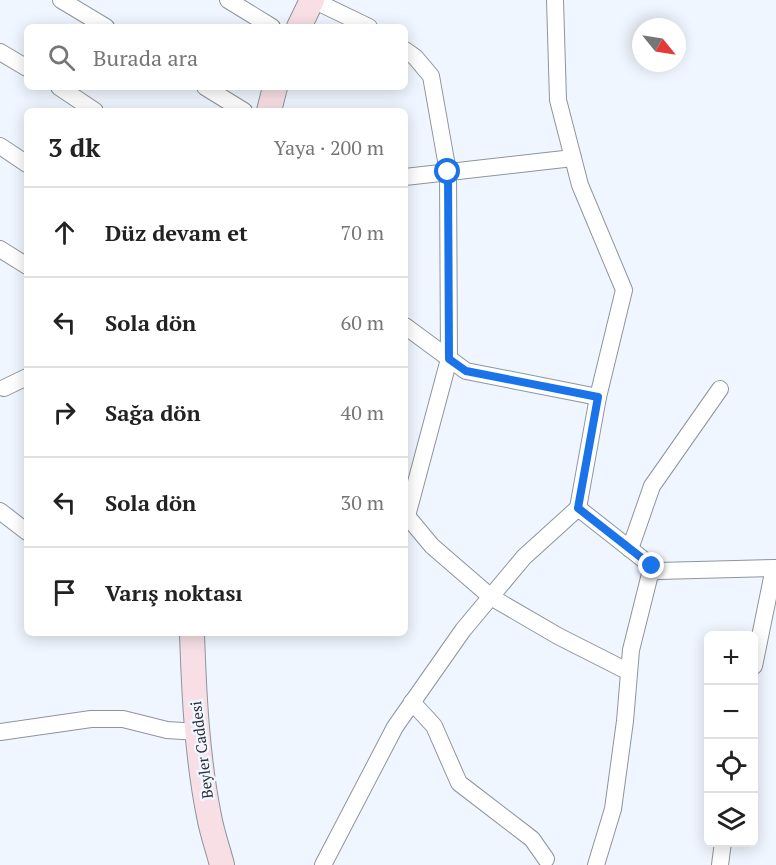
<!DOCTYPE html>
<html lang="tr">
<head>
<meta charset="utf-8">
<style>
	:root { --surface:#fff; --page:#f2f2f2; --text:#222; --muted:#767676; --line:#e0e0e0 }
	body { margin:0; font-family:"PT Serif",serif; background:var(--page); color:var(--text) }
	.controls { position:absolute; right:18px; bottom:18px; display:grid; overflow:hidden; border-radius:9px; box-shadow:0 3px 15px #0003 }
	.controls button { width:54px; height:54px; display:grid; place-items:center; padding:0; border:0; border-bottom:2px solid var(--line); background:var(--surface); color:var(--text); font:30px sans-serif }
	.compass { position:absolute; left:632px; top:18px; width:54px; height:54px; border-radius:50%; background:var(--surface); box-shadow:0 3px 15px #0003; rotate:120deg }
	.stop { position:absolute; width:18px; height:18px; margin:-14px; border:4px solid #1a73e8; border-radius:50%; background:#fff }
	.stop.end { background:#1a73e8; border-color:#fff; box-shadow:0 2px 6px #0008 }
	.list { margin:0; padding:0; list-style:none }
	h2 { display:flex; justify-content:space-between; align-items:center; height:78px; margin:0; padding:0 24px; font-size:26px }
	h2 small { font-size:20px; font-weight:400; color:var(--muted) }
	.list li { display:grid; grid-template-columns:39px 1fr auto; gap:18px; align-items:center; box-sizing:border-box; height:90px; padding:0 24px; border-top:2px solid var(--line) }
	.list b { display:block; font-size:22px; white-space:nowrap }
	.list em { font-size:20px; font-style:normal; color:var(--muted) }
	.icon { flex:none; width:33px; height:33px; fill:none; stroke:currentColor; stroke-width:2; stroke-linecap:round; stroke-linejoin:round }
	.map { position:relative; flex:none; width:776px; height:865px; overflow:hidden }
	.search { position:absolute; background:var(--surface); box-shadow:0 3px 15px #0003; left:24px; top:24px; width:384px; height:66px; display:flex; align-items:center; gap:15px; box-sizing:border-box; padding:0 21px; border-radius:9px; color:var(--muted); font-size:22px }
	.panel { position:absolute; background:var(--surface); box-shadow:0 3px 15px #0003; left:24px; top:108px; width:384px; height:528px; border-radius:9px }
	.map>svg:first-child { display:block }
</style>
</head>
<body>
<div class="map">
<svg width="776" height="865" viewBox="0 0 776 865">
	<rect width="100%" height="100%" fill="#f0f6ff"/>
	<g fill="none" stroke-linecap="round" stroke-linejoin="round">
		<defs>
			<g id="street">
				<path d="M61,0L106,27"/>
				<path d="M228,0L272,27"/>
				<path d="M313,0L369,27"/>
				<path d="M555,0L558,100L580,185L624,290L598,397L578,508L658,571L776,568"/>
				<path d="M405,50L415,57L431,76L448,172L449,359L407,516"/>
				<path d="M0,52L27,68"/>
				<path d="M59,87L95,111"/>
				<path d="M205,87L244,111"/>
				<path d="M0,146L27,164"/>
				<path d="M405,177L573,158"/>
				<path d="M0,249L27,266"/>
				<path d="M405,326L466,371L598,397"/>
				<path d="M4,388L27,377"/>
				<path d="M0,511L27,532"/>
				<path d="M405,515L407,516L432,546L491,597L558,636L629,672"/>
				<path d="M630,549L652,486L720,389"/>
				<path d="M754,666L774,568"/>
				<path d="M412,702L434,726L459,783L532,839L546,859"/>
				<path d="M0,732L91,719H123L167,730L198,732"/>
				<path d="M323,865L395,727L463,630L524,557L578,508"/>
				<path d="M596,865L613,809L625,721L631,650L652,566"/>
				<path d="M720,865L723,842"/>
			</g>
			<g id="secondary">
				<path d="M299,27L312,0"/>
				<path d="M269,111L275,87"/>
				<path d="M192,633C194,694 197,756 209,816C212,833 218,849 222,865"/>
			</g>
		</defs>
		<use href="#street" stroke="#8f949c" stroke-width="18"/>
		<use href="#secondary" stroke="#8f949c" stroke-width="26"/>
		<use href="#street" stroke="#fff" stroke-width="16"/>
		<use href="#secondary" stroke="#f7dfe5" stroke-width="24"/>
	</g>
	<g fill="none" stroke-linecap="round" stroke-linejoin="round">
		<path stroke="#1a73e8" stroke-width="8" d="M448,172L449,359L466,371L598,397L578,508L652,566"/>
	</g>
	<g text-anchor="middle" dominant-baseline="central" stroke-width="5" stroke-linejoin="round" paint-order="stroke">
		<g font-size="15" fill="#292b2e" stroke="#f0f6ff">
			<text transform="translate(201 750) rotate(-97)">Beyler Caddesi</text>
		</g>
	</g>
</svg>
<div class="controls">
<button>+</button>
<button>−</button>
<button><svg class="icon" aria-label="locate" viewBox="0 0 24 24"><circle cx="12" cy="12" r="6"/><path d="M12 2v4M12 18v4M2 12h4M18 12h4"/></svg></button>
<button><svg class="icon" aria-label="layers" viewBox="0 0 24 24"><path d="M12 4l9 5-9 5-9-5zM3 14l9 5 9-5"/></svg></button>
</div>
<svg class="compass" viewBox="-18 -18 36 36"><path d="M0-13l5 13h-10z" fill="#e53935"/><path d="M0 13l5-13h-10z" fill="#767676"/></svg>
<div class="stop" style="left:448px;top:172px"></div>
<div class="stop end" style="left:652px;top:566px"></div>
<div class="search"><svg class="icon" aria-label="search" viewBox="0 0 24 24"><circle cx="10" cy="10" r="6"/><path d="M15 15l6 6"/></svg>Burada ara</div>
<section class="panel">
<h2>3 dk<small>Yaya · 200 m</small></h2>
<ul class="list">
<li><svg class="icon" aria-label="ahead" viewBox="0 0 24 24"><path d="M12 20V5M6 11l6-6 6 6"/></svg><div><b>Düz devam et</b></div><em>70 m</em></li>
<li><svg class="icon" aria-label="left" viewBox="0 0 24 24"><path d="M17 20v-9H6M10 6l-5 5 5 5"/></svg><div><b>Sola dön</b></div><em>60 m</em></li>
<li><svg class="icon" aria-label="right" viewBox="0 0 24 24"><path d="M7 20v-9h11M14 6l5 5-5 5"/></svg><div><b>Sağa dön</b></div><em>40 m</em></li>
<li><svg class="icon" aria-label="left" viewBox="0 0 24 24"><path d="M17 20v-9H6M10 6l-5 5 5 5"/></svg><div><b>Sola dön</b></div><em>30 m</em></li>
<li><svg class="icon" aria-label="arrive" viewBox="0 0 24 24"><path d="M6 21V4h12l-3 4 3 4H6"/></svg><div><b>Varış noktası</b></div></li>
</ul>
</section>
</div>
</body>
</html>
